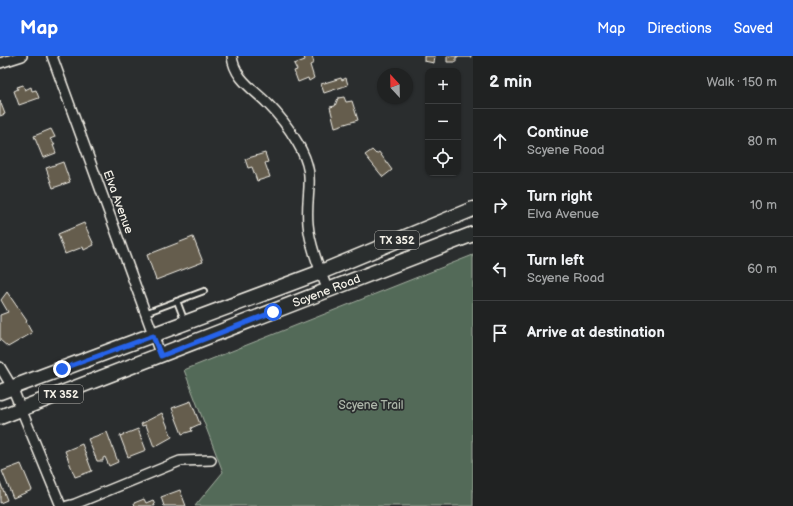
<!DOCTYPE html>
<html lang="en">
<head>
<meta charset="utf-8">
<style>
	:root { --surface:#202222; --page:#2d2f2f; --text:#f1f3f6; --muted:#a2a4a5; --line:#3d3f40; --accent:#2563eb }
	body { margin:0; font-family:"Balsamiq Sans",sans-serif; background:var(--page); color:var(--text) }
	.controls { position:absolute; right:12px; top:12px; display:grid; overflow:hidden; border-radius:8px; box-shadow:0 1px 3px #0004 }
	.controls button { width:36px; height:36px; display:grid; place-items:center; padding:0; border:0; border-bottom:1px solid var(--line); background:var(--surface); color:var(--text); font:20px sans-serif }
	.compass { position:absolute; left:377px; top:12px; width:36px; height:36px; border-radius:50%; background:var(--surface); box-shadow:0 1px 3px #0004; rotate:338deg }
	.stop { position:absolute; width:12px; height:12px; margin:-9px; border:3px solid #2563eb; border-radius:50%; background:#fff }
	.stop.end { background:#2563eb; border-color:#fff; box-shadow:0 1px 4px #0008 }
	.list { margin:0; padding:0; list-style:none }
	h2 { display:flex; justify-content:space-between; align-items:center; height:52px; margin:0; padding:0 16px; font-size:17px }
	h2 small { font-size:13px; font-weight:400; color:var(--muted) }
	.list li { display:grid; grid-template-columns:26px 1fr auto; gap:12px; align-items:center; box-sizing:border-box; height:64px; padding:0 16px; border-top:1px solid var(--line) }
	.list b { display:block; font-size:15px; white-space:nowrap }
	.list p { margin:0; font-size:13px; white-space:nowrap; color:var(--muted) }
	.list em { font-size:13px; font-style:normal; color:var(--muted) }
	.icon { flex:none; width:22px; height:22px; fill:none; stroke:currentColor; stroke-width:2; stroke-linecap:round; stroke-linejoin:round }
	.map { position:relative; flex:none; width:473px; height:450px; overflow:hidden }
	header { display:flex; align-items:center; gap:24px; box-sizing:border-box; height:56px; padding:0 20px; background:var(--accent); color:#fff }
	header strong { font-size:19px }
	nav { display:flex; gap:22px; margin-inline-start:auto; font-size:14px }
	main { display:flex }
	aside { flex:1; background:var(--surface) }
	.map>svg:first-child { display:block }
</style>
</head>
<body>
<header>
<strong>Map</strong>
<nav><a>Map</a><a>Directions</a><a>Saved</a></nav>
</header>
<main>
<div class="map">
<svg width="473" height="450" viewBox="0 0 473 450">
	<rect width="100%" height="100%" fill="#2a2d2e"/>
	<filter id="ink" filterUnits="userSpaceOnUse"><feTurbulence type="fractalNoise" baseFrequency=".025" numOctaves="2"/><feDisplacementMap in="SourceGraphic" scale="8" xChannelSelector="R" yChannelSelector="G"/><feConvolveMatrix kernelMatrix="1 2 1 2 8 2 1 2 1" color-interpolation-filters="sRGB"/></filter>
	<g filter="url(#ink)">
		<path fill="#536b59" stroke="#a4aea0" d="M473,199V450H195L223,416L184,314Z"/>
		<g fill="#655d4e" stroke="#f4f1e8">
			<path d="M312,0L314,7L310,9L314,22L309,25L308,22L298,26L294,15L297,14L294,8L305,4L304,1Z"/>
			<path d="M424,0H435L434,7L424,5Z"/>
			<path d="M447,0H471V1H456V6H447Z"/>
			<path d="M341,22L342,24L346,22L348,29L324,37L321,28Z"/>
			<path d="M23,29L25,34L31,31L32,35L36,34L39,42L19,49L14,35L18,33L17,31Z"/>
			<path d="M344,41L346,46L352,45L358,64L335,71L330,51L335,50L338,42Z"/>
			<path d="M0,45L5,58L0,60Z"/>
			<path d="M51,73L55,81L50,83L55,89H53L56,97L43,102L34,80Z"/>
			<path d="M372,94L376,98L379,96L392,114L383,121L365,99Z"/>
			<path d="M265,97L268,106L265,107L270,121L257,125L252,111L248,112L245,103Z"/>
			<path d="M63,106L70,126L53,132L46,112Z"/>
			<path d="M84,167L94,189L84,194L83,191L65,198L58,178Z"/>
			<path d="M193,181L203,206L156,224L147,199Z"/>
			<path d="M7,236L27,265L26,266L32,277L8,291L0,284V259L8,256L1,244Z"/>
			<path d="M191,345L200,368L191,372L192,375L182,378L172,352Z"/>
			<path d="M162,357L172,381L154,391L146,369L142,370L141,368Z"/>
			<path d="M138,373L146,394L128,401L120,380Z"/>
			<path d="M107,376L118,406L109,410L105,401L103,402V405H97L88,383Z"/>
			<path d="M82,388L92,415L75,421L65,395Z"/>
			<path d="M21,408L32,434L13,442L2,415Z"/>
			<path d="M0,426L7,444L0,447Z"/>
			<path d="M180,434L186,450H164L161,441Z"/>
			<path d="M144,443L146,447L153,444L155,450H135L134,447Z"/>
		</g>
		<g fill="none" stroke-linecap="round" stroke-linejoin="round">
			<defs>
				<g id="service">
					<path d="M177,245L185,266"/>
					<path d="M145,257L204,235"/>
				</g>
				<g id="minor">
					<path d="M52,0L161,300"/>
					<path d="M232,0C234,22 253,33 267,47C278,58 289,72 297,86C318,121 305,133 308,168C310,190 320,214 328,235"/>
					<path d="M0,7L22,0"/>
					<path d="M0,311L12,331L61,450"/>
					<path d="M67,450L75,448L180,405L211,404"/>
				</g>
				<g id="primary">
					<path d="M0,336L321,216L473,153"/>
					<path id="s1" d="M0,361L473,178"/>
				</g>
			</defs>
			<use href="#service" stroke="#f4f1e8" stroke-width="8"/>
			<use href="#minor" stroke="#f4f1e8" stroke-width="12"/>
			<use href="#primary" stroke="#f4f1e8" stroke-width="17"/>
			<use href="#service" stroke="#2a2d2e" stroke-width="4.5"/>
			<use href="#minor" stroke="#2a2d2e" stroke-width="9"/>
			<use href="#primary" stroke="#2a2d2e" stroke-width="14"/>
		</g>
	</g>
	<g fill="none" stroke-linecap="round" stroke-linejoin="round" filter="url(#ink)">
		<path stroke="#2563eb" stroke-width="5" d="M62,313L153,280L161,300L273,256"/>
	</g>
	<g text-anchor="middle" dominant-baseline="central" stroke-width="3.5" stroke-linejoin="round" paint-order="stroke">
		<g fill="#2a2d2e" stroke="#b7b6b0" stroke-width="1">
			<rect x="375" y="175" width="44" height="18" rx="3"/>
			<rect x="39" y="329" width="44" height="18" rx="3"/>
		</g>
		<g font-size="11" font-weight="bold" fill="#f4f1e8">
			<text x="397" y="184">TX 352</text>
			<text x="61" y="338">TX 352</text>
		</g>
		<g font-size="12" fill="#f4f1e8" stroke="#2a2d2e">
			<text transform="translate(118 146) rotate(70)">Elva Avenue</text>
			<text stroke="none"><textPath href="#s1" startOffset="350">Scyene Road</textPath></text>
		</g>
		<g font-size="12" fill="#acb5a8" stroke="#2a2d2e">
			<text x="371" y="349">Scyene Trail</text>
		</g>
	</g>
</svg>
<div class="controls">
<button>+</button>
<button>−</button>
<button><svg class="icon" aria-label="locate" viewBox="0 0 24 24"><circle cx="12" cy="12" r="6"/><path d="M12 2v4M12 18v4M2 12h4M18 12h4"/></svg></button>
</div>
<svg class="compass" viewBox="-18 -18 36 36"><path d="M0-13l5 13h-10z" fill="#e53935"/><path d="M0 13l5-13h-10z" fill="#a2a4a5"/></svg>
<div class="stop" style="left:273px;top:256px"></div>
<div class="stop end" style="left:62px;top:313px"></div>
</div>
<aside>
<h2>2 min<small>Walk · 150 m</small></h2>
<ul class="list">
<li><svg class="icon" aria-label="ahead" viewBox="0 0 24 24"><path d="M12 20V5M6 11l6-6 6 6"/></svg><div><b>Continue</b><p>Scyene Road</p></div><em>80 m</em></li>
<li><svg class="icon" aria-label="right" viewBox="0 0 24 24"><path d="M7 20v-9h11M14 6l5 5-5 5"/></svg><div><b>Turn right</b><p>Elva Avenue</p></div><em>10 m</em></li>
<li><svg class="icon" aria-label="left" viewBox="0 0 24 24"><path d="M17 20v-9H6M10 6l-5 5 5 5"/></svg><div><b>Turn left</b><p>Scyene Road</p></div><em>60 m</em></li>
<li><svg class="icon" aria-label="arrive" viewBox="0 0 24 24"><path d="M6 21V4h12l-3 4 3 4H6"/></svg><div><b>Arrive at destination</b></div></li>
</ul>
</aside>
</main>
</body>
</html>
